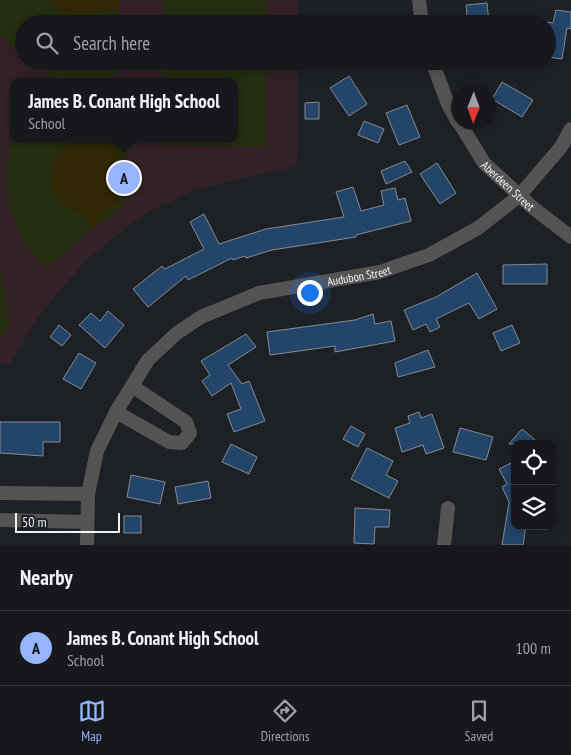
<!DOCTYPE html>
<html lang="en">
<head>
<meta charset="utf-8">
<style>
	:root { --surface:#16181c; --page:#232529; --text:#f1f3f6; --muted:#9ea0a3; --line:#35373b; --accent:#95b6fd }
	body { margin:0; font-family:"PT Sans Narrow",sans-serif; background:var(--page); color:var(--text) }
	.controls { position:absolute; right:15px; bottom:15px; display:grid; overflow:hidden; border-radius:10px; box-shadow:0 2px 12px #0003 }
	.controls button { width:45px; height:45px; display:grid; place-items:center; padding:0; border:0; border-bottom:1px solid var(--line); background:var(--surface); color:var(--text); font:25px sans-serif }
	.compass { position:absolute; left:451px; top:85px; width:45px; height:45px; border-radius:50%; background:var(--surface); box-shadow:0 2px 12px #0003; rotate:181deg }
	.scale { position:absolute; left:15px; bottom:12px; width:105px; box-sizing:border-box; padding-left:5px; border:2px solid #eff2f5; border-top:0; font-size:14px; line-height:18px; white-space:nowrap; color:#eff2f5; -webkit-text-stroke:4px #1d2025; paint-order:stroke }
	.you { position:absolute; left:309px; top:292px; width:18px; height:18px; margin:-12px; border:4px solid #fff; border-radius:50%; background:#1a73e8; box-shadow:0 0 0 8px #1a73e833 }
	.badge { display:grid; place-items:center; width:32px; height:32px; border-radius:50%; background:var(--accent); color:#111; font-size:16px; font-weight:700 }
	.pin { position:absolute; translate:-50% -50%; border:2px solid #fff; box-shadow:0 1px 5px #0006 }
	.popup { position:absolute; left:10px; top:78px; width:228px; height:65px; box-sizing:border-box; display:grid; place-content:center; border-radius:10px; background:var(--surface); filter:drop-shadow(0 1px 4px #0005); font-size:16px; white-space:nowrap; color:var(--muted) }
	.popup b { font-size:19px; color:var(--text) }
	.popup::after { content:''; position:absolute; left:50%; top:100%; margin-left:-10px; border:10px solid transparent; border-top-color:var(--surface) }
	.list { margin:0; padding:0; list-style:none }
	h2 { display:flex; justify-content:space-between; align-items:center; height:65px; margin:0; padding:0 20px; font-size:21px }
	h2 small { font-size:16px; font-weight:400; color:var(--muted) }
	.list li { display:grid; grid-template-columns:32px 1fr auto; gap:15px; align-items:center; box-sizing:border-box; height:75px; padding:0 20px; border-top:1px solid var(--line) }
	.list b { display:block; font-size:19px; white-space:nowrap }
	.list p { margin:0; font-size:16px; white-space:nowrap; color:var(--muted) }
	.list em { font-size:16px; font-style:normal; color:var(--muted) }
	.icon { flex:none; width:28px; height:28px; fill:none; stroke:currentColor; stroke-width:2; stroke-linecap:round; stroke-linejoin:round }
	.map { position:relative; flex:none; width:571px; height:545px; overflow:hidden }
	.search { position:absolute; background:var(--surface); box-shadow:0 2px 12px #0003; left:15px; right:15px; top:15px; height:55px; display:flex; align-items:center; gap:12px; box-sizing:border-box; padding:0 18px; border-radius:28px; color:var(--muted); font-size:19px }
	.sheet { height:140px; background:var(--surface) }
	nav { display:flex; justify-content:space-around; align-items:center; box-sizing:border-box; height:70px; border-top:1px solid var(--line); background:var(--surface); font-size:14px; color:var(--muted) }
	nav a { display:grid; justify-items:center; gap:2px }
	nav .on { color:var(--accent) }
	.map>svg:first-child { display:block }
</style>
</head>
<body>
<div class="map">
<svg width="571" height="545" viewBox="0 0 571 545">
	<rect width="100%" height="100%" fill="#1d2025"/>
	<path fill="#342126" fill-rule="evenodd" d="M0,0H298V24H24V61H298L297,166L197,189L145,213L85,261L37,318L10,364H0ZM14,82H234V139H14Z"/>
	<g fill="#252e10">
		<path d="M0,0H119L118,24H24V59L0,34Z"/>
		<rect x="164" y="0" width="103" height="24"/>
		<path d="M26,61H118V71L107,82C75,82 53,82 26,61Z"/>
		<path d="M164,61H266L265,147L162,145V139H234V82H163Z"/>
		<path d="M14,132V139H114L128,154L125,157L129,161L127,165L135,173V186L124,194L127,198L123,201L125,204L105,221L103,219L47,268C7,231 0,184 14,132Z"/>
		<path d="M0,264L10,324L0,338Z"/>
	</g>
	<g fill="#2f2705">
		<path d="M51,0H119L118,11C91,11 72,30 51,0Z"/>
		<path d="M105,139L121,156L119,158L135,173V186L117,199L119,201L101,216L103,219L91,229C88,225 86,219 83,216C76,209 66,210 58,198C44,179 55,147 78,140C86,137 97,139 105,139Z"/>
	</g>
	<g fill="#24456a" stroke="#868b91">
		<path d="M487,3L489,24H468L466,5Z"/>
		<path d="M556,10L571,12V29L567,28L562,59L547,57V22L553,23Z"/>
		<path d="M349,76L367,104L349,116L330,88Z"/>
		<path d="M502,82L533,100L522,117L492,99Z"/>
		<path d="M319,102V119H305V103Z"/>
		<path d="M407,105L420,137L399,145L386,113Z"/>
		<path d="M364,121L384,129L378,143L358,135Z"/>
		<path d="M405,161L412,172L386,184L381,171Z"/>
		<path d="M437,163L456,193L440,204L420,174Z"/>
		<path d="M353,187L361,211L384,205L381,191L395,188L398,200L405,198L411,221L356,235V237L272,250L246,258L245,256L233,260L232,258L188,280L186,276L148,307L133,289L162,266L165,269L204,249L190,222L204,214L219,244L266,229L344,217L336,192Z"/>
		<path d="M547,264V284H503V265Z"/>
		<path d="M477,273L497,309L479,319L469,303L436,319L440,327L430,332L426,324L413,330L404,310L436,297Z"/>
		<path d="M108,311L124,325L105,348L79,325L91,313L100,321Z"/>
		<path d="M373,314L375,324L391,321L395,341L335,352V346L270,355L267,332L355,320Z"/>
		<path d="M59,325L71,335L62,346L50,337Z"/>
		<path d="M512,325L520,343L501,351L493,333Z"/>
		<path d="M246,334L256,347L228,365L242,384L249,381L265,421L234,432L227,414L241,409L231,383L212,396L202,381L210,375L201,361Z"/>
		<path d="M428,350L435,367L398,377L395,363Z"/>
		<path d="M79,353L96,363L81,389L63,379Z"/>
		<path d="M419,412L421,418L432,414L444,448L426,454L423,445L402,452L395,428L410,423L408,416Z"/>
		<path d="M0,422H60V442H43V456L0,453Z"/>
		<path d="M351,426L365,434L358,447L343,439Z"/>
		<path d="M460,428L493,437L486,460L453,452Z"/>
		<path d="M522,429L540,444H509Z"/>
		<path d="M231,444L257,457L249,474L222,462Z"/>
		<path d="M367,448L393,461L386,475L398,481L389,498L351,479Z"/>
		<path d="M515,461V526H526L523,545H502L509,502L502,487L507,484L499,469Z"/>
		<path d="M131,475L165,482L160,504L127,497Z"/>
		<path d="M208,481L211,498L178,504L175,487Z"/>
		<path d="M355,508L390,510L389,527H375L374,544L354,543Z"/>
		<rect x="124" y="516" width="17" height="17"/>
	</g>
	<g fill="none" stroke-linecap="round" stroke-linejoin="round">
		<g stroke="#565452" stroke-width="14">
			<path d="M419,0L422,24"/>
			<path d="M432,61L448,104L458,122"/>
			<path id="s1" d="M459,122L484,163L532,207L571,237"/>
			<path d="M116,412L169,442L182,443L190,433L186,422L132,386"/>
			<path d="M0,493L88,494"/>
			<path d="M0,520L87,522"/>
			<path id="s2" d="M87,545L88,494L97,451L116,412L148,360L177,333L201,317L259,293L380,272L429,255L478,228L519,196L561,147L571,129"/>
			<path d="M444,545L448,508"/>
		</g>
	</g>
	<g text-anchor="middle" dominant-baseline="central" stroke-width="4" stroke-linejoin="round" paint-order="stroke">
		<g font-size="12" fill="#eff2f5" stroke="#1d2025">
			<text stroke="none"><textPath href="#s1" startOffset="81">Aberdeen Street</textPath></text>
			<text stroke="none"><textPath href="#s2" startOffset="432">Audubon Street</textPath></text>
		</g>
	</g>
</svg>
<div class="controls">
<button><svg class="icon" aria-label="locate" viewBox="0 0 24 24"><circle cx="12" cy="12" r="6"/><path d="M12 2v4M12 18v4M2 12h4M18 12h4"/></svg></button>
<button><svg class="icon" aria-label="layers" viewBox="0 0 24 24"><path d="M12 4l9 5-9 5-9-5zM3 14l9 5 9-5"/></svg></button>
</div>
<svg class="compass" viewBox="-18 -18 36 36"><path d="M0-13l5 13h-10z" fill="#e53935"/><path d="M0 13l5-13h-10z" fill="#9ea0a3"/></svg>
<div class="scale">50 m</div>
<div class="you"></div>
<div class="pin badge" style="left:124px;top:178px">A</div>
<div class="popup"><b>James B. Conant High School</b>School</div>
<div class="search"><svg class="icon" aria-label="search" viewBox="0 0 24 24"><circle cx="10" cy="10" r="6"/><path d="M15 15l6 6"/></svg>Search here</div>
</div>
<section class="sheet">
<h2>Nearby<small></small></h2>
<ul class="list">
<li><span class="badge">A</span><div><b>James B. Conant High School</b><p>School</p></div><em>100 m</em></li>
</ul>
</section>
<nav>
<a class="on"><svg class="icon" aria-label="map" viewBox="0 0 24 24"><path d="M3 6l6-2 6 2 6-2v14l-6 2-6-2-6 2zM9 4v14M15 6v14"/></svg>Map</a>
<a><svg class="icon" aria-label="directions" viewBox="0 0 24 24"><path d="M12 3l9 9-9 9-9-9zM9 14v-3h6M13 9l2 2-2 2"/></svg>Directions</a>
<a><svg class="icon" aria-label="saved" viewBox="0 0 24 24"><path d="M7 4h10v16l-5-4-5 4z"/></svg>Saved</a>
</nav>
</body>
</html>
